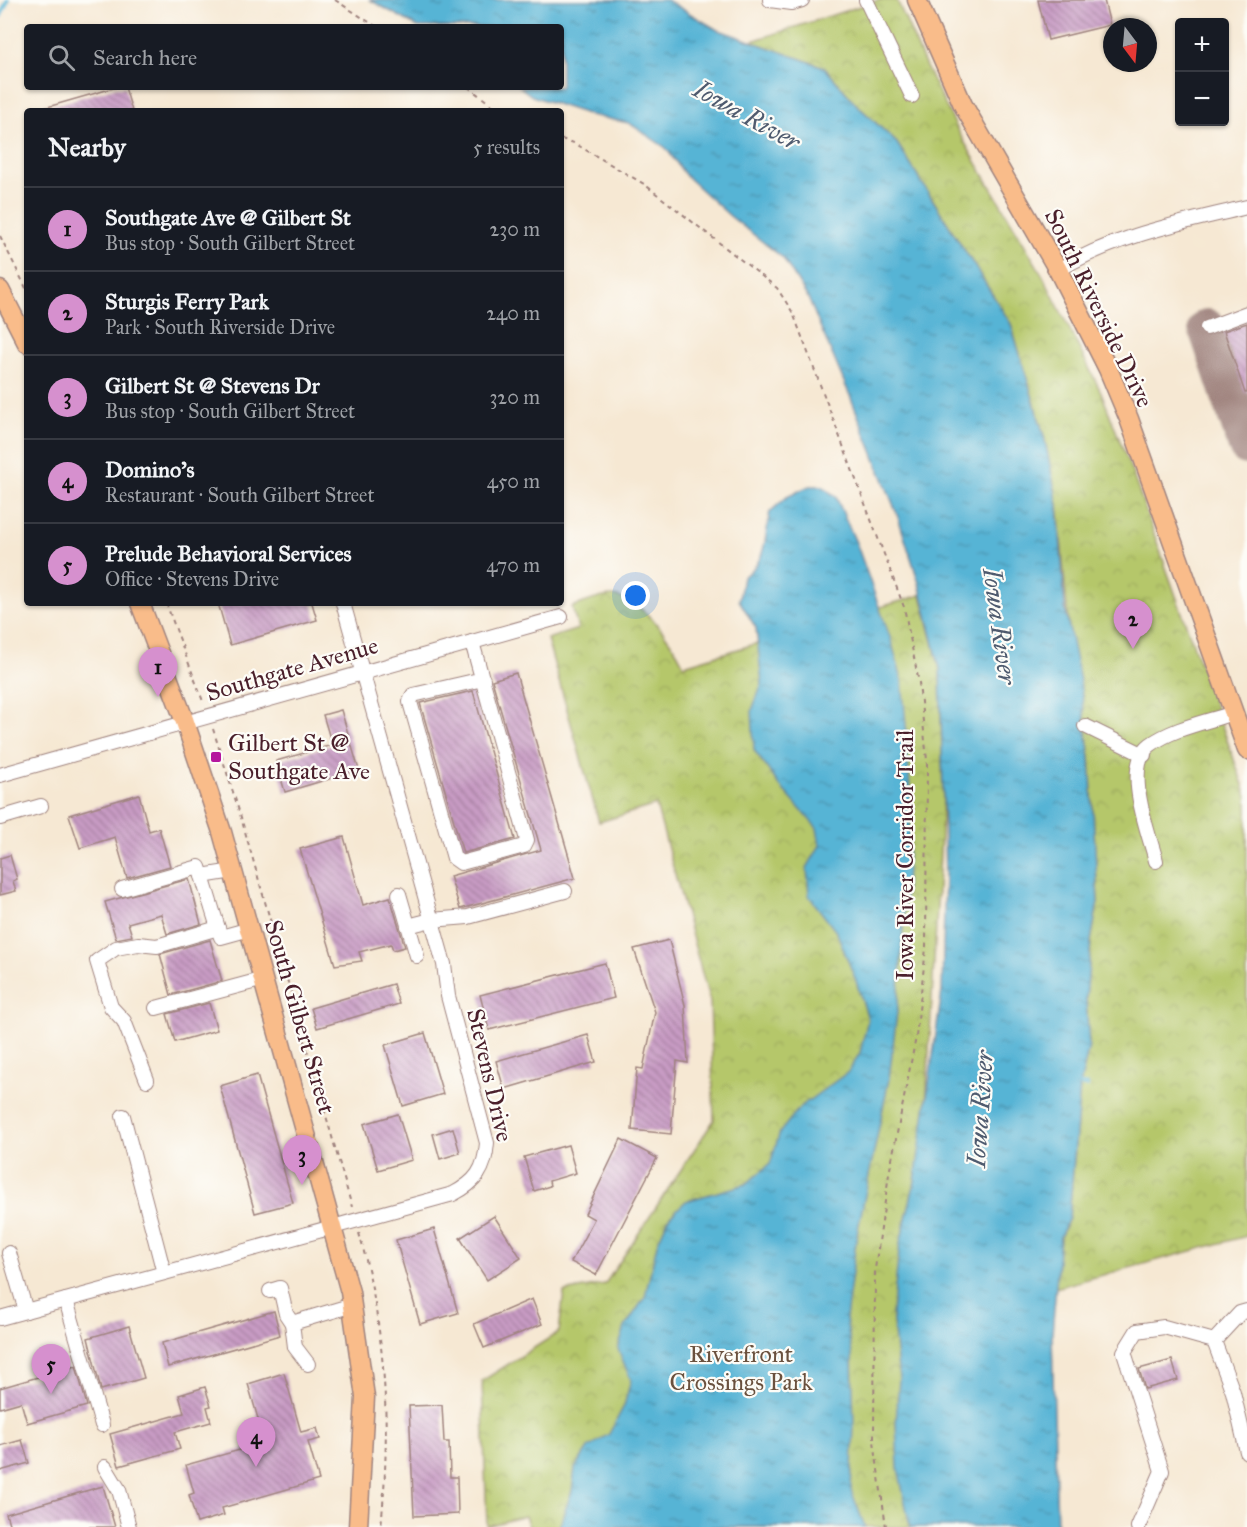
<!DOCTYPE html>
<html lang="en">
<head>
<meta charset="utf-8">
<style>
	:root { --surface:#171b24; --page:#242831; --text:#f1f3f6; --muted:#9ea1a6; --line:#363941; --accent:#d690ce }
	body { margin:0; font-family:"IM FELL Great Primer",serif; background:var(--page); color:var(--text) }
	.controls { position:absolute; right:18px; top:18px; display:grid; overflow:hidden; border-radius:6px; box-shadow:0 2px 4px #0004 }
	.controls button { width:54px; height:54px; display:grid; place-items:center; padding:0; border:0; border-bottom:2px solid var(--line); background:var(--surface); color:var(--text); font:30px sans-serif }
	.compass { position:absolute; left:1103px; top:18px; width:54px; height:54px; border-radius:50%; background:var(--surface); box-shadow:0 2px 4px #0004; rotate:164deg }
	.you { position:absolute; left:636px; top:596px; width:21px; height:21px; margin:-15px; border:4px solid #fff; border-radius:50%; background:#1a73e8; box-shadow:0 0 0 9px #1a73e833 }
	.badge { display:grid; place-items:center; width:39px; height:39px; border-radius:50%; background:var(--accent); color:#111; font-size:20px; font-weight:700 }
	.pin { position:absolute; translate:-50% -50px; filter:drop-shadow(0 2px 3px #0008) }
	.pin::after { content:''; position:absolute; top:32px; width:21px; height:18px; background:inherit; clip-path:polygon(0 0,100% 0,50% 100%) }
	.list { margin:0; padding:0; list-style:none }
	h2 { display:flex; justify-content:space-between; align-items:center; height:78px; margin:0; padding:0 24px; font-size:26px }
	h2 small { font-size:20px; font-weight:400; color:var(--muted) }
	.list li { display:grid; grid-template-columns:39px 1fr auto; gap:18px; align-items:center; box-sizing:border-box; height:84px; padding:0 24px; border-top:2px solid var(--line) }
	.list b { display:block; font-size:22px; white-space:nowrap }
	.list p { margin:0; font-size:20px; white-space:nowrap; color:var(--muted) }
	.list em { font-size:20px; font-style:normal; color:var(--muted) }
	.icon { flex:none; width:33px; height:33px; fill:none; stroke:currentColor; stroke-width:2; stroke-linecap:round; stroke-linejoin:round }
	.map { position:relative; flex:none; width:1247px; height:1527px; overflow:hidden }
	.search { position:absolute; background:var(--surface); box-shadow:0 2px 4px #0004; left:24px; top:24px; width:540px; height:66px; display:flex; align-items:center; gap:15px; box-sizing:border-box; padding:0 21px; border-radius:6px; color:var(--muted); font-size:22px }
	.panel { position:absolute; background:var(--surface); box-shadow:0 2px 4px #0004; left:24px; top:108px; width:540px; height:498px; border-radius:6px }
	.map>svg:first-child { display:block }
</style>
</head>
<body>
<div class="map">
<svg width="1247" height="1527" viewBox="0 0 1247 1527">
	<defs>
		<pattern id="park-crowns" width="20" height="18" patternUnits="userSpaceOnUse" patternTransform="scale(1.5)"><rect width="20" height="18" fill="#b5c76b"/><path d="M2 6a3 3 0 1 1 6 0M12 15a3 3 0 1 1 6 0" fill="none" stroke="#9daa5d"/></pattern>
		<pattern id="water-ripples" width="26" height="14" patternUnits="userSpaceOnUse" patternTransform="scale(1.5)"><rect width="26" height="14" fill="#57b4d5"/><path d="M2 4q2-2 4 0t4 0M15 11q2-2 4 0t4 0" fill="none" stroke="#4a92ad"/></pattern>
		<pattern id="building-back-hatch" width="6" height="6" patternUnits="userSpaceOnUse" patternTransform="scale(1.5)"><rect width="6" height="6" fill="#c89bc4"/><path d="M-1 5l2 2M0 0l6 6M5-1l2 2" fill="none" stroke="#a47e9f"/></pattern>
	</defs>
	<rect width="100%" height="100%" fill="#fdfcf7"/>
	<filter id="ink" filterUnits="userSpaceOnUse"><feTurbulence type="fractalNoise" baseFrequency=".0167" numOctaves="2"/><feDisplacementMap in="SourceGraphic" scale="12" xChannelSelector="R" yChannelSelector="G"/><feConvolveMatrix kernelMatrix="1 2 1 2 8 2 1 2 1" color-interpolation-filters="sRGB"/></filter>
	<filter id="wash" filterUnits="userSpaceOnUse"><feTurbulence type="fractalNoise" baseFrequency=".008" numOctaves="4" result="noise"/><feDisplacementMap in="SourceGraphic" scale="24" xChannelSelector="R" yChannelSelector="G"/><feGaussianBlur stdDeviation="1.35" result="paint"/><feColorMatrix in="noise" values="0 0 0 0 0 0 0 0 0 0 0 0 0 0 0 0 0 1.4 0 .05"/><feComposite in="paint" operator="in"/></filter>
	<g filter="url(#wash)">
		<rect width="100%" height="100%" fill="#f6e8d3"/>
		<g fill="url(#park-crowns)" stroke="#80734b" stroke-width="1.5">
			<path d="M879,0H897L926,67L962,138L1043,276L1101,392L1132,472L1247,796V1236L1055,1288L1060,1237L1069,1218L1080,1085L1089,1046L1086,999L1091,941L1098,902L1090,758L1080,681L1070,642L1058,505L1044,436L1011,324L897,143L856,104L824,67L749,42Z"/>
			<path d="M921,595L940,669L943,799L926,1105L899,1379L913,1527H529L525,1516L487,1526L482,1381L559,1332L564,1292L605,1284L714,1120L710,1002L656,805L599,822L547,639L578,629L572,607C583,604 601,595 613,596C644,600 671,640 684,665Z"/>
		</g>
		<g fill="url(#water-ripples)" stroke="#506a80" stroke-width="1.5">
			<path d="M370,0H667L716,29L824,67L856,104L897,143L1011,324L1044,436L1058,505L1065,608L1080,681L1090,758L1098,902L1091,941L1086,999L1089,1046L1080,1085L1069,1218L1060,1237L1052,1334L1057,1527H910L898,1468L896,1423L899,1379L892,1313L900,1243L915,1181L942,991L945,874L940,669L919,583L897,514L851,398L808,298L783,258L730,216L686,176L666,148L629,123L590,115L532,96L520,87H561V27H418Z"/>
			<path d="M809,486H822L836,497L857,545L891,640L902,680L907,736L911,809L898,1004L889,1079L857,1234L846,1319L852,1354L854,1426L851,1490L865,1527H559L572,1491L575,1468L588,1448L609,1434L624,1406L631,1380L618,1349L625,1327L645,1297L657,1244L669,1217L686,1201L746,1184L770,1164L780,1132L800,1107L848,1072L860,1053L868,1019L856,981L837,933L809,896L807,868L820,845L817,828L779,785L754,750L752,710L762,684L756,628L739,600L743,577C768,561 764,538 770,512L787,497Z"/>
		</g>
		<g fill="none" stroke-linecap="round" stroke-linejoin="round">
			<g stroke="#57b4d5" stroke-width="4.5">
				<path d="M0,17L8,0"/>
				<path d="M1080,1085L1087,1086"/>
			</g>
			<path stroke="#a0847f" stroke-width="38" d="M1207,328L1247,446"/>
		</g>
		<g id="blocks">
			<g fill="url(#building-back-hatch)">
				<path d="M1038,0H1104L1110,25L1048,40Z"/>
				<path d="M117,87H125L132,111H45L44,108Z"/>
				<path d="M1247,323V393H1245L1224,331Z"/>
				<path d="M218,603H312L317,620L230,645Z"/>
				<path d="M516,673L575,878L460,909L450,876L541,850L492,680Z"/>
				<path d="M473,691L515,839L463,853L420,703Z"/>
				<path d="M341,710L359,770L285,792L276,761L332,745L323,715Z"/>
				<path d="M139,794L149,831L159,828L170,866L127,878L115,837L80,848L69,815Z"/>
				<path d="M344,837L363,905L390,897L405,947L393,950L391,944L359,952L362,961L335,965L300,849Z"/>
				<path d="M10,855L17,879L13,881L16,891L0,895V858Z"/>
				<path d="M189,879L201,924L167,934L161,914L128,923L132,936L116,939L105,902Z"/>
				<path d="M210,940L222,981L171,995L160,954Z"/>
				<path d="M669,940L685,1005L688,1063L677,1061L671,1134L632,1130L637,1068L643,1069L655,1012L634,949Z"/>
				<path d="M605,963L614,998L489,1030L480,995Z"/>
				<path d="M393,984L399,1004L317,1028L311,1008Z"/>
				<path d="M209,1003L217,1030L175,1042L167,1014Z"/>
				<path d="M425,1033L443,1094L403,1106L385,1045Z"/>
				<path d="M588,1035L596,1062L504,1089L496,1061Z"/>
				<path d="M257,1075L293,1203L255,1213L220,1086Z"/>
				<path d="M398,1114L412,1160L378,1170L364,1124Z"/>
				<path d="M453,1128L460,1153L440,1159L433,1134Z"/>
				<path d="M621,1139L657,1158L596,1275L571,1262L594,1219L585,1214Z"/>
				<path d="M568,1145L576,1173L549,1181L550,1186L534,1191L524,1157Z"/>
				<path d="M494,1216L521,1258L487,1280L460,1238Z"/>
				<path d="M434,1229L458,1313L420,1324L396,1240Z"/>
				<path d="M532,1299L542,1324L484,1348L474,1324Z"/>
				<path d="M274,1311L280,1335L168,1367L162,1343Z"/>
				<path d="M129,1326L144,1378L101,1390L88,1338Z"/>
				<path d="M1172,1360L1178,1380L1145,1389L1139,1369Z"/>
				<path d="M76,1366L87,1406L27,1423L21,1402L0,1408V1388Z"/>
				<path d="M284,1373L301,1432L317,1428L320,1439L308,1442L319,1480L222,1508L224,1515L197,1523L189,1495L194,1493L186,1465L265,1443L248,1384Z"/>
				<path d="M205,1387L211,1406L207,1407L211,1422L175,1432L180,1449L119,1466L110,1434L184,1413L179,1395Z"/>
				<path d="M442,1405L444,1442H449L450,1477H457L458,1514L414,1516L409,1406Z"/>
				<path d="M22,1440L29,1463L0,1471V1446Z"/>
				<path d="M103,1486L115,1527H10L6,1514Z"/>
			</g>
		</g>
	</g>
	<g filter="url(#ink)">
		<use href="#blocks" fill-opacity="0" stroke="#a0847f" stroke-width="1.5"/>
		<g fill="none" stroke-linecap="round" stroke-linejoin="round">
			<defs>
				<g id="minor">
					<path d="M770,0L792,3L802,0"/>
					<path d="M866,0L912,96"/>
					<path d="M1058,270C1116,235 1182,223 1247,207"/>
					<path d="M1207,328L1247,313"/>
					<path d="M472,642L527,840L524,846L461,863L454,858L410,702L413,695L483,679"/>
					<path d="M1085,726L1144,755"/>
					<path d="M0,775L561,617"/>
					<path d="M0,818L41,806"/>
					<path d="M1156,861C1149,833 1122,767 1150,745C1173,728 1207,722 1233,713"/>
					<path d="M202,876L218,928"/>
					<path d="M122,889L199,867L202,876L233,871"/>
					<path d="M399,894L417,956"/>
					<path d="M408,926L431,920L468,917L565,891"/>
					<path d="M156,1008L264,979"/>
					<path d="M147,1080L124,1021L111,1007L97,961L116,948L138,944L157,946L218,928L221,937L250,929"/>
					<path d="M123,1116L164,1273"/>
					<path d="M9,1253L26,1311"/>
					<path d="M270,1291L280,1288L286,1314L292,1323"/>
					<path d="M66,1300L102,1425"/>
					<path d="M0,1318L453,1194C476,1182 485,1170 487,1143L448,996L444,964L343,603"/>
					<path d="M1214,1341L1240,1313L1247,1311"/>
					<path d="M308,1364L295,1347L292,1323L353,1305"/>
					<path d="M105,1467L119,1490L129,1527"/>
					<path d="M1138,1527L1162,1471L1124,1352L1137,1331L1164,1327L1214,1341L1233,1392L1247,1452"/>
				</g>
				<g id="major">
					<path d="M917,0L963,105L1058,270L1108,369L1129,419L1247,750"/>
					<path d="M0,290L27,343"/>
					<path d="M140,603L185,722L222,832L350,1292L365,1397L358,1527"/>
				</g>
			</defs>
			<use href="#minor" stroke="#a0847f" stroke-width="16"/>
			<use href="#major" stroke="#a0847f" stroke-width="21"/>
			<g stroke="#a0847f" stroke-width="2" stroke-dasharray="4.5 4.5" stroke-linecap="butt">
				<path d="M335,0L377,27"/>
				<path d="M468,87L500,111"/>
				<path d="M561,139L574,143L644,184L777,288L793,313L904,607L919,683L927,760L926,948L916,1037L889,1174L875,1269L874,1441L886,1527"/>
				<path d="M0,236L27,290"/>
				<path d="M166,603L204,704"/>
				<path d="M213,729L240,814L352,1207"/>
				<path d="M359,1233C386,1330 391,1427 381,1527"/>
			</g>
			<use href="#minor" stroke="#fff" stroke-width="14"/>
			<use href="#major" stroke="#f9bc8a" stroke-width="18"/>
		</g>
	</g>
	<rect fill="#b5179e" stroke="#fdfcf7" stroke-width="2" x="210" y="751" width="12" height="12" rx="3"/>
	<g text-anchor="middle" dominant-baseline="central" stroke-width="4.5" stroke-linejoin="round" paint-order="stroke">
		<g font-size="24" fill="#4a1f2b" stroke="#fdfcf7">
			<text transform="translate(1099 308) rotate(64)">South Riverside Drive</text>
			<text transform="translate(292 669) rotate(-16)">Southgate Avenue</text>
			<text transform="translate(905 855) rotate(-90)">Iowa River Corridor Trail</text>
			<text transform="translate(300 1017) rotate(74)">South Gilbert Street</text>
			<text transform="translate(490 1075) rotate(77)">Stevens Drive</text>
		</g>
		<g font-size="24" fill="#4a1f2b" stroke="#fdfcf7" text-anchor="start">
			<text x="228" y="743">Gilbert St @<tspan x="228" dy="28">Southgate Ave</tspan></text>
		</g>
		<g font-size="24" fill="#6a513e" stroke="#fdfcf7">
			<text x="741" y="1354">Riverfront<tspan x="741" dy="28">Crossings Park</tspan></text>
		</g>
		<g font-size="26" font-style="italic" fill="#4f5b6f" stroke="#fdfcf7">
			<text transform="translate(747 115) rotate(29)">Iowa River</text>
			<text transform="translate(1000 626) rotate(82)">Iowa River</text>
			<text transform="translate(980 1109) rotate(-86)">Iowa River</text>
		</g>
	</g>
</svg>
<div class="controls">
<button>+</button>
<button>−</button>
</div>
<svg class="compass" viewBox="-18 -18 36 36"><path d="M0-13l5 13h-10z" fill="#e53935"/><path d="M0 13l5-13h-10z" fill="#9ea1a6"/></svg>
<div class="you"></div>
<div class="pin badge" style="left:158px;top:697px">1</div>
<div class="pin badge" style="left:1133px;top:649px">2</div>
<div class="pin badge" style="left:302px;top:1185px">3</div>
<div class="pin badge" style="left:256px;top:1467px">4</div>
<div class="pin badge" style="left:51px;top:1394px">5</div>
<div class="search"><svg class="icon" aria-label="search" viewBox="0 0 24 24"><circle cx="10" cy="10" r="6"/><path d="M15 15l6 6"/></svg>Search here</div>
<section class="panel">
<h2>Nearby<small>5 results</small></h2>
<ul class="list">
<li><span class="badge">1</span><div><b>Southgate Ave @ Gilbert St</b><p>Bus stop · South Gilbert Street</p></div><em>230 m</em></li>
<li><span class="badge">2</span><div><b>Sturgis Ferry Park</b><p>Park · South Riverside Drive</p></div><em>240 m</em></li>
<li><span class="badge">3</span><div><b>Gilbert St @ Stevens Dr</b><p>Bus stop · South Gilbert Street</p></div><em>320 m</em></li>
<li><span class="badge">4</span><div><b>Domino's</b><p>Restaurant · South Gilbert Street</p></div><em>450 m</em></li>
<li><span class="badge">5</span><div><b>Prelude Behavioral Services</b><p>Office · Stevens Drive</p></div><em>470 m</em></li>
</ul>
</section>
</div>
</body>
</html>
